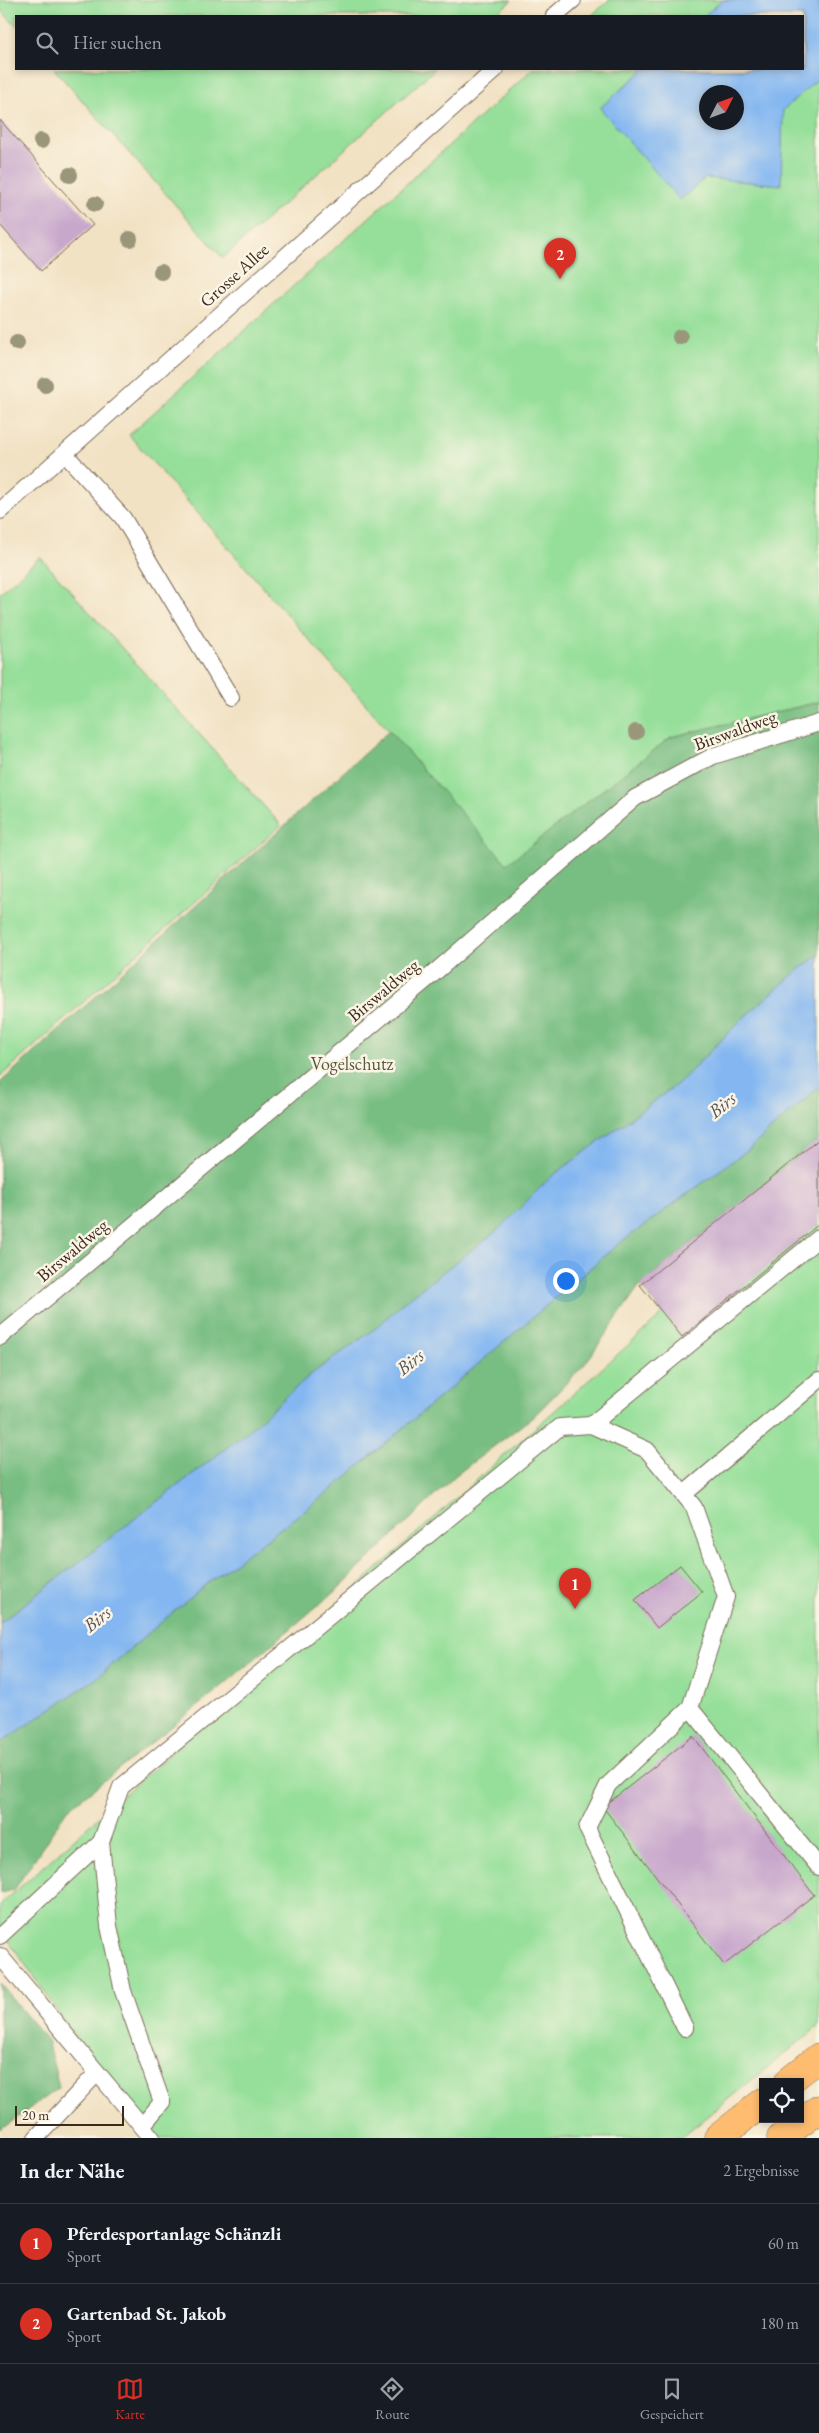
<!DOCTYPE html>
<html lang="de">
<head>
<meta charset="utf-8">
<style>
	:root { --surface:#171b24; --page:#242831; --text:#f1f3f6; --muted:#9ea1a6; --line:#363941; --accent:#d93025 }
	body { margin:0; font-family:"EB Garamond",serif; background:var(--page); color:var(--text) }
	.controls { position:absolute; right:15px; bottom:15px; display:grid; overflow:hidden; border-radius:0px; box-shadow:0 2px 8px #0003 }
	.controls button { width:45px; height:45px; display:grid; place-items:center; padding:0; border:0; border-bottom:1px solid var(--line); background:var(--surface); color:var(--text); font:25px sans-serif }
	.compass { position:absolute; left:699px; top:85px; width:45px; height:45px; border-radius:50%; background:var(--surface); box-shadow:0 2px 8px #0003; rotate:48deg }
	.scale { position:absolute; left:15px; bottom:12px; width:109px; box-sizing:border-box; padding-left:5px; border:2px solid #3b2a1e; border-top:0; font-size:14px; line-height:18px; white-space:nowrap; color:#3b2a1e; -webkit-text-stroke:4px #fcf5e5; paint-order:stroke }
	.you { position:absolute; left:565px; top:1280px; width:18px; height:18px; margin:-12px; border:4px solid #fff; border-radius:50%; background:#1a73e8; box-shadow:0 0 0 8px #1a73e833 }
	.badge { display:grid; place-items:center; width:32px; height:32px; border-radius:50%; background:var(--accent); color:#fff; font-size:16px; font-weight:700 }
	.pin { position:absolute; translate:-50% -41px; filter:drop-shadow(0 1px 2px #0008) }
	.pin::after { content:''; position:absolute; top:26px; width:18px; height:15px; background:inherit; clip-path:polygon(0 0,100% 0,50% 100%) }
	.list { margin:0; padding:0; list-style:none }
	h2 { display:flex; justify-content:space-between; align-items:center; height:65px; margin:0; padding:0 20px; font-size:21px }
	h2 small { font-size:16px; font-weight:400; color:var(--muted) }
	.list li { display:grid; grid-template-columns:32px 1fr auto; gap:15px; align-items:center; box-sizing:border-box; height:80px; padding:0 20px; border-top:1px solid var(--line) }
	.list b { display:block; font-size:19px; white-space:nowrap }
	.list p { margin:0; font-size:16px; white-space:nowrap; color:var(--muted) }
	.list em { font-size:16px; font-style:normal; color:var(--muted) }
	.icon { flex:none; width:28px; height:28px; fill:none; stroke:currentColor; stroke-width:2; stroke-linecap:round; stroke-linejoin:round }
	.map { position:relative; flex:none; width:819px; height:2138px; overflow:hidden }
	.search { position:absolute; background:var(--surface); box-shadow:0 2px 8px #0003; left:15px; right:15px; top:15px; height:55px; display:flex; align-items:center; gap:12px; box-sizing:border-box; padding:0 18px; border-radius:0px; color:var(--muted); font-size:19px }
	.sheet { height:225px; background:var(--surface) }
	nav { display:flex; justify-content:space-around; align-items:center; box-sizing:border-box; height:70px; border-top:1px solid var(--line); background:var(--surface); font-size:14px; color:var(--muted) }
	nav a { display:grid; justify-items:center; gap:2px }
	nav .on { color:var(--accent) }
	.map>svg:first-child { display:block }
</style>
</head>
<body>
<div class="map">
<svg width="819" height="2138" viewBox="0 0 819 2138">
	<rect width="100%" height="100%" fill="#fcf5e5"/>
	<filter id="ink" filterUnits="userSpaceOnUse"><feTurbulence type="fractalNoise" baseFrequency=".02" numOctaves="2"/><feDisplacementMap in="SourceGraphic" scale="10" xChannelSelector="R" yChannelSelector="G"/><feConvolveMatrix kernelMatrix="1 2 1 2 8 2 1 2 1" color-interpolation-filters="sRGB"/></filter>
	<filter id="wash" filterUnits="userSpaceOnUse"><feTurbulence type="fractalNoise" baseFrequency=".0096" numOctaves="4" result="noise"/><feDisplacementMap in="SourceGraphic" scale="20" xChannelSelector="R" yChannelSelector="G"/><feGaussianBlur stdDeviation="1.12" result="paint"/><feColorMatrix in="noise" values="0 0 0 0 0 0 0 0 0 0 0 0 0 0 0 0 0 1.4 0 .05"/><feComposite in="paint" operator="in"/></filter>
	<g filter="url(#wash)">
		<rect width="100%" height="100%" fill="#f2e2c4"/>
		<g fill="#96df9a" stroke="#68845c" fill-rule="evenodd">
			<path d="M0,0H512L494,16H16V26L0,9Z"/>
			<path d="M609,0H819V702L671,737L507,865L129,435L533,69H803V16H591ZM706,92H736V122H706Z"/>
			<path d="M54,69H435L223,258Z"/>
			<path d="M40,557L281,825L0,1077V593Z"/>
			<path d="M819,1141V2026L680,2138H145L0,1928V1905L663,1314L640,1285Z"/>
		</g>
		<g fill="#78be82" stroke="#5a7450">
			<path d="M819,702V955L798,970L742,1019L680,1082L551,1177L498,1230L405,1301L376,1328L310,1375L247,1432L0,1623V1083L389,731L507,864L671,737Z"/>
			<path d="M819,1087V1139L640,1285L585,1364L534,1416L456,1475L340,1587L220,1688L67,1810L14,1890L0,1893V1743L94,1680L200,1589L330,1491L617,1245L749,1149Z"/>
			<path d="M0,1984L47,2040L59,2087L0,2130Z"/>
		</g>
		<g fill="#84b7f1" stroke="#607088" fill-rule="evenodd">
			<path d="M722,0H819V78L783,110L781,185L705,178L680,200L600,108L644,69H803V16H704ZM706,92H736V122H706Z"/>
			<path d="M819,955V1087L749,1149L617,1245L330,1491L200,1589L94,1680L0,1743V1623L247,1432L310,1375L376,1328L405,1301L498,1230L551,1177L680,1082L742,1019L798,970Z"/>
		</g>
		<g id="blocks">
			<g fill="#c8a7cc">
				<path d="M0,120L93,225L41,271L0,225Z"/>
				<path d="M819,1139V1224L682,1337L640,1285Z"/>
				<path d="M680,1565L702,1592L657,1628L635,1600Z"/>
				<path d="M693,1736L814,1895L724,1965L603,1807Z"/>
			</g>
		</g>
	</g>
	<g filter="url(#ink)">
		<use href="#blocks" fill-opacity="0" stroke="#7b6a58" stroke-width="1"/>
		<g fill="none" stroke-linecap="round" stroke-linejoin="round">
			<defs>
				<g id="lane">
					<path d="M554,16L573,0"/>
					<path d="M65,454L123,518L231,698"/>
					<path d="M0,511L496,69"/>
					<path d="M0,1337L433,974L635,798L713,756L819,723"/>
					<path d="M591,1425L819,1238"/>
					<path d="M684,1494L819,1380"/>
					<path d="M690,1708L819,1867"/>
					<path d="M101,1842L109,1926L123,1991L162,2102L142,2126"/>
					<path d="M0,1936L101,1842L121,1787L560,1427L591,1425L647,1450L694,1507L726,1597L690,1708L608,1785L587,1828L685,2028"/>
					<path d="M0,1956L152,2138"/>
					<path d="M36,2138L97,2073"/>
				</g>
				<g id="highway">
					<path d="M788,2082L819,2057"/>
					<path d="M718,2138L763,2102"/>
					<path d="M781,2138L819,2109"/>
				</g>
			</defs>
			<use href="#lane" stroke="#7b6a58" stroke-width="18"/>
			<use href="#highway" stroke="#7b6a58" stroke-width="29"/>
			<use href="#lane" stroke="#fff" stroke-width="16"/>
			<use href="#highway" stroke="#fdbc70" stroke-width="28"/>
		</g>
		<g fill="#9a967a">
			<circle cx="41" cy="141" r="8"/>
			<circle cx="70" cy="175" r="8"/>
			<circle cx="95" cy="204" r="8"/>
			<circle cx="130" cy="239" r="8"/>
			<circle cx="161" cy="272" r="8"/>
			<circle cx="680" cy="337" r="8"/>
			<circle cx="17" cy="343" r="8"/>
			<circle cx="45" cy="385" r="8"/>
			<circle cx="636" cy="732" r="8"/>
		</g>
	</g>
	<g text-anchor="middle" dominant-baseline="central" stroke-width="5" stroke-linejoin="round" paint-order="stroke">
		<g font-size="18" fill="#3b2a1e" stroke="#fcf5e5">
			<text transform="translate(234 275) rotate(-42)">Grosse Allee</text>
			<text transform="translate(735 730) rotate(-20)">Birswaldweg</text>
			<text transform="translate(383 990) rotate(-40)">Birswaldweg</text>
			<text transform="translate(72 1250) rotate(-40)">Birswaldweg</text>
		</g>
		<g font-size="18" fill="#52573d" stroke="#fcf5e5">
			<text x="352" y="1063">Vogelschutz</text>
		</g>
		<g font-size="19" font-style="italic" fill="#51545d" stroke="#fcf5e5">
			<text transform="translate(722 1105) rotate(-39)">Birs</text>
			<text transform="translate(410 1362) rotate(-39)">Birs</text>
			<text transform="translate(97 1619) rotate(-39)">Birs</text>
		</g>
	</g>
</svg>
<div class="controls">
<button><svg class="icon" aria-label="locate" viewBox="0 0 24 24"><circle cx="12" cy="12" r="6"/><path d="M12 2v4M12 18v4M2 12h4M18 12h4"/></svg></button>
</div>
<svg class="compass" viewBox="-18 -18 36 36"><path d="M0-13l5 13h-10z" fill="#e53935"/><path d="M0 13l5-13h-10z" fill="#9ea1a6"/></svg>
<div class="scale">20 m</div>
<div class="you"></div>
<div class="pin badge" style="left:575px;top:1609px">1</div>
<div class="pin badge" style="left:560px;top:279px">2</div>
<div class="search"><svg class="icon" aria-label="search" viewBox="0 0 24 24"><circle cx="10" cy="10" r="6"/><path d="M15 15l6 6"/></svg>Hier suchen</div>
</div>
<section class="sheet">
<h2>In der Nähe<small>2 Ergebnisse</small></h2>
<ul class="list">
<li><span class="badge">1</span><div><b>Pferdesportanlage Schänzli</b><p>Sport</p></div><em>60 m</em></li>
<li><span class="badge">2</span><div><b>Gartenbad St. Jakob</b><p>Sport</p></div><em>180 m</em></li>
</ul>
</section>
<nav>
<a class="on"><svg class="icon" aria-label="map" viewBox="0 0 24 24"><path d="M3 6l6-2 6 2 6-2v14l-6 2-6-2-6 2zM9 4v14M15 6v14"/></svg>Karte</a>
<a><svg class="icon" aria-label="directions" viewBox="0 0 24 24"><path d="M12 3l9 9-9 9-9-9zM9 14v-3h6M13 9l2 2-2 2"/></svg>Route</a>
<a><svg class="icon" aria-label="saved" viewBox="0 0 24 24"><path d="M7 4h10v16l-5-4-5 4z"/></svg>Gespeichert</a>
</nav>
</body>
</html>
